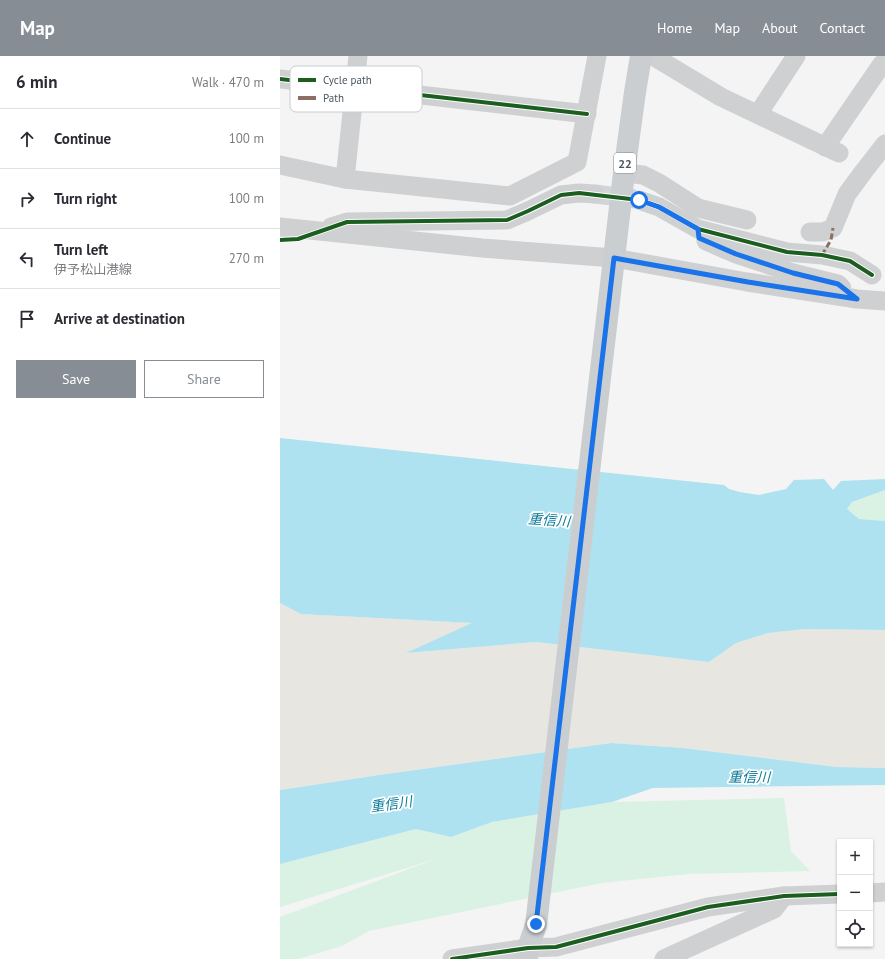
<!DOCTYPE html>
<html lang="en">
<head>
<meta charset="utf-8">
<style>
	:root { --surface:#fff; --page:#f7f7f7; --text:#2b2b33; --muted:#7c7c81; --line:#e1e1e2; --accent:#868d94 }
	body { margin:0; font-family:"PT Sans","Noto Sans JP",sans-serif; background:var(--page); color:var(--text) }
	.controls { position:absolute; right:12px; bottom:12px; display:grid; overflow:hidden; border-radius:0px; box-shadow:0 1px 3px #0004 }
	.controls button { width:36px; height:36px; display:grid; place-items:center; padding:0; border:0; border-bottom:1px solid var(--line); background:var(--surface); color:var(--text); font:20px sans-serif }
	.stop { position:absolute; width:12px; height:12px; margin:-9px; border:3px solid #1a73e8; border-radius:50%; background:#fff }
	.stop.end { background:#1a73e8; border-color:#fff; box-shadow:0 1px 4px #0008 }
	.list { margin:0; padding:0; list-style:none }
	h2 { display:flex; justify-content:space-between; align-items:center; height:52px; margin:0; padding:0 16px; font-size:17px }
	h2 small { font-size:13px; font-weight:400; color:var(--muted) }
	.list li { display:grid; grid-template-columns:26px 1fr auto; gap:12px; align-items:center; box-sizing:border-box; height:60px; padding:0 16px; border-top:1px solid var(--line) }
	.list b { display:block; font-size:15px; white-space:nowrap }
	.list p { margin:0; font-size:13px; white-space:nowrap; color:var(--muted) }
	.list em { font-size:13px; font-style:normal; color:var(--muted) }
	.actions { display:flex; gap:8px; padding:12px 16px }
	.actions a { flex:1; padding:9px 0; border:1px solid var(--accent); border-radius:0px; text-align:center; font-size:14px; color:var(--accent) }
	.actions .main { background:var(--accent); color:#fff }
	.icon { flex:none; width:22px; height:22px; fill:none; stroke:currentColor; stroke-width:2; stroke-linecap:round; stroke-linejoin:round }
	.map { position:relative; flex:none; width:605px; height:903px; overflow:hidden }
	header { display:flex; align-items:center; gap:24px; box-sizing:border-box; height:56px; padding:0 20px; background:var(--accent); color:#fff }
	header strong { font-size:19px }
	nav { display:flex; gap:22px; margin-inline-start:auto; font-size:14px }
	main { display:flex }
	aside { flex:1; background:var(--surface) }
	.map>svg:first-child { display:block }
</style>
</head>
<body>
<header>
<strong>Map</strong>
<nav><a>Home</a><a>Map</a><a>About</a><a>Contact</a></nav>
</header>
<main>
<aside>
<h2>6 min<small>Walk · 470 m</small></h2>
<ul class="list">
<li><svg class="icon" aria-label="ahead" viewBox="0 0 24 24"><path d="M12 20V5M6 11l6-6 6 6"/></svg><div><b>Continue</b></div><em>100 m</em></li>
<li><svg class="icon" aria-label="right" viewBox="0 0 24 24"><path d="M7 20v-9h11M14 6l5 5-5 5"/></svg><div><b>Turn right</b></div><em>100 m</em></li>
<li><svg class="icon" aria-label="left" viewBox="0 0 24 24"><path d="M17 20v-9H6M10 6l-5 5 5 5"/></svg><div><b>Turn left</b><p>伊予松山港線</p></div><em>270 m</em></li>
<li><svg class="icon" aria-label="arrive" viewBox="0 0 24 24"><path d="M6 21V4h12l-3 4 3 4H6"/></svg><div><b>Arrive at destination</b></div></li>
</ul>
<div class="actions"><a class="main">Save</a><a>Share</a></div>
</aside>
<div class="map">
<svg width="605" height="903" viewBox="0 0 605 903">
	<rect width="100%" height="100%" fill="#f4f4f4"/>
	<g fill="#d9f2e3">
		<path d="M605,434V465L579,463L567,453L572,446Z"/>
		<path d="M504,742L511,795L530,815L409,818L322,827L89,875L62,890L18,903H0V861L156,803L0,851V808L136,773L171,781L212,766L332,746Z"/>
	</g>
	<path fill="#e7e6e1" d="M0,547L21,558L193,567L127,597L256,586L429,606L456,587L488,577L525,573L605,574V712L556,711L403,692L331,687L99,719L0,734Z"/>
	<g fill="#aee2f0">
		<path d="M0,382L444,429L449,433L460,436L479,439L506,433L514,424L544,423L553,434L561,425L605,423V434L572,446L567,453L579,463L605,465V574L525,573L488,577L456,587L429,606L256,586L126,597L192,567L21,558L0,547Z"/>
		<path d="M331,687L403,692L556,711L605,712V729L373,732L332,746L212,766L171,781L136,773L0,808V734L99,719Z"/>
	</g>
	<g fill="none" stroke-linecap="round" stroke-linejoin="round">
		<path stroke="#d2d4d7" stroke-width="19" stroke-dasharray="19 10" stroke-linecap="butt" d="M315,138L355,143"/>
		<g stroke="#ced0d2" stroke-width="19">
			<path d="M373,0L441,41L559,97"/>
			<path d="M0,23L307,58"/>
			<path d="M478,58L516,0"/>
			<path d="M545,91L602,8"/>
			<path d="M0,109L65,123L230,140L297,106L317,0"/>
			<path d="M344,117L363,119L379,127L418,152L467,164"/>
			<path d="M65,123L78,0"/>
			<path d="M359,144L379,151L418,173L507,196L542,199L570,205L592,219"/>
			<path d="M0,171L202,192L334,202L467,226L577,243L605,245"/>
			<path d="M51,171L67,166L227,164L248,155L281,139L299,137L315,138"/>
			<path d="M530,176H543L553,172L567,138L584,115L605,88"/>
			<path d="M426,185L456,198L513,217L558,228L562,232"/>
			<path d="M590,837L605,836"/>
			<path d="M172,903L248,892L276,891L428,851L504,840L560,838"/>
			<path d="M384,903L494,853L504,840"/>
		</g>
		<path stroke="#caced1" stroke-width="22" d="M247,903L248,892L256,869L344,117L355,36L361,0"/>
		<path stroke="#8d6e63" stroke-width="3" stroke-dasharray="6 3" stroke-linecap="butt" d="M542,199L551,184L553,172"/>
		<defs>
			<g id="cycleway">
				<path d="M0,23L307,58"/>
				<path d="M0,184L18,183L67,166L227,164L248,155L281,139L299,137L359,144L379,151L418,173L507,196L542,199L570,205L592,219"/>
				<path d="M172,903L248,892L276,891L428,851L504,840L560,838"/>
			</g>
		</defs>
		<use href="#cycleway" stroke="#fff" stroke-width="6"/>
		<use href="#cycleway" stroke="#1b5e20" stroke-width="4"/>
	</g>
	<g fill="none" stroke-linecap="round" stroke-linejoin="round">
		<path stroke="#1a73e8" stroke-width="5" d="M256,868L334,202L468,226L577,243L558,228L513,217L456,198L419,182L418,173L379,151L359,144"/>
	</g>
	<g text-anchor="middle" dominant-baseline="central" stroke-width="3.5" stroke-linejoin="round" paint-order="stroke">
		<rect fill="#fff" stroke="#808990" stroke-width="1" x="334" y="97" width="22" height="20" rx="3"/>
		<g font-size="12" font-weight="bold" fill="#4a5661">
			<text x="345" y="107">22</text>
		</g>
		<g font-size="14" font-style="italic" fill="#0c7c9b" stroke="#fff">
			<text transform="translate(269 464) rotate(4)">重信川</text>
			<text transform="translate(469 721) rotate(1)">重信川</text>
			<text transform="translate(111 748) rotate(-8)">重信川</text>
		</g>
	</g>
	<rect x="10" y="10" width="132" height="46" rx="6" fill="#fff" stroke="#c9ccd0" stroke-width="1"/>
	<rect x="18" y="22" width="18" height="4" fill="#1b5e20"/>
	<rect x="18" y="40" width="18" height="4" fill="#8d6e63"/>
	<g font-size="11" fill="#4a5661">
		<text x="43" y="28">Cycle path</text>
		<text x="43" y="46">Path</text>
	</g>
</svg>
<div class="controls">
<button>+</button>
<button>−</button>
<button><svg class="icon" aria-label="locate" viewBox="0 0 24 24"><circle cx="12" cy="12" r="6"/><path d="M12 2v4M12 18v4M2 12h4M18 12h4"/></svg></button>
</div>
<div class="stop" style="left:359px;top:144px"></div>
<div class="stop end" style="left:256px;top:868px"></div>
</div>
</main>
</body>
</html>
